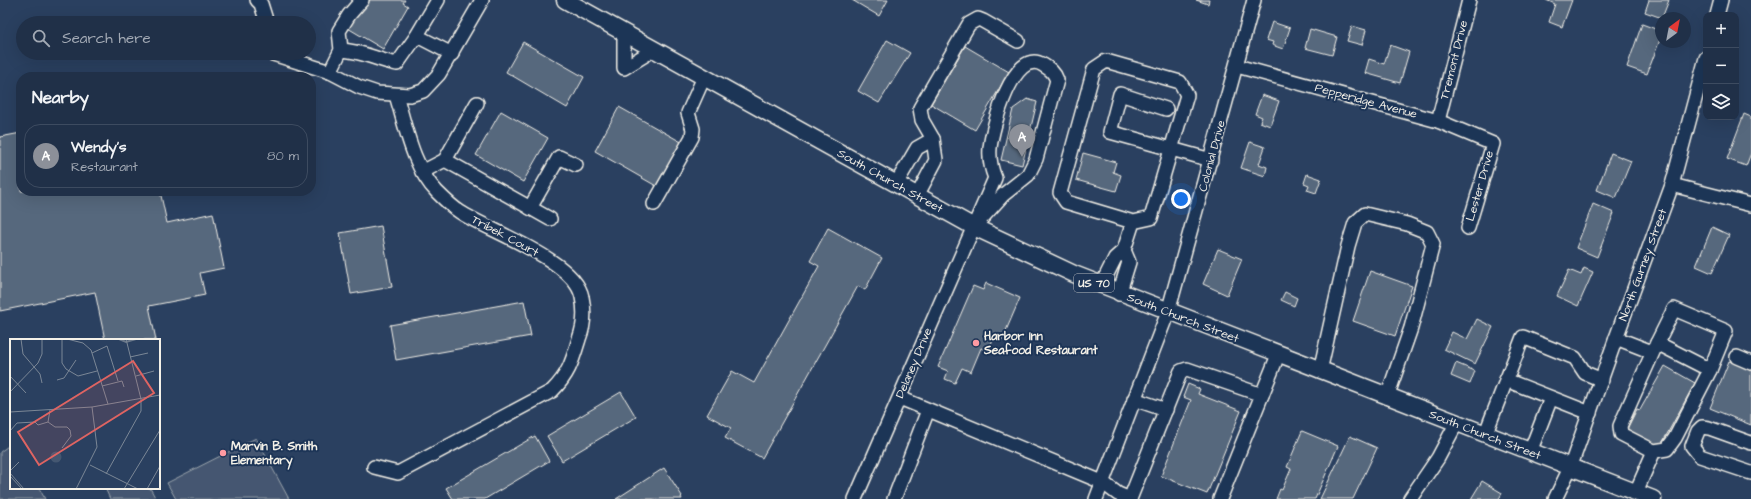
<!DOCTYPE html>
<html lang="en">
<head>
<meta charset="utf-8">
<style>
	:root { --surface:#203048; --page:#28384f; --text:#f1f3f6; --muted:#a2a9b4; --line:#3d4b60; --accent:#8c9099 }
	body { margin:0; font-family:"Architects Daughter",sans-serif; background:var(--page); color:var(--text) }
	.controls { position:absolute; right:12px; top:12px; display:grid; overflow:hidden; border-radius:8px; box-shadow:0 4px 16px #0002 }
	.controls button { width:36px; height:36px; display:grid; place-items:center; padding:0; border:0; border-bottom:1px solid var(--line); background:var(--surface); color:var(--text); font:20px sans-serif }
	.compass { position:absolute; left:1655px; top:12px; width:36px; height:36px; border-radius:50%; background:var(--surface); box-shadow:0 4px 16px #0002; rotate:32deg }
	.you { position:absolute; left:1181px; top:199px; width:14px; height:14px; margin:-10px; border:3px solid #fff; border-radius:50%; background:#1a73e8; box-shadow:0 0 0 6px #1a73e833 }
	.badge { display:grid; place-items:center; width:26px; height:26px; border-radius:50%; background:var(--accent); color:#fff; font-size:13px; font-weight:700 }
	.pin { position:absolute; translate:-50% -33px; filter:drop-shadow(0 1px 2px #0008) }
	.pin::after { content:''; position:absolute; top:21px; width:14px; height:12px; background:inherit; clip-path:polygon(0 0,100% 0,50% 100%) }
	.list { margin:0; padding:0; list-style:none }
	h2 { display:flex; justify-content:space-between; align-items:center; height:52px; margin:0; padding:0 16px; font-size:17px }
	h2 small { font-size:13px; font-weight:400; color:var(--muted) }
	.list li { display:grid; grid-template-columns:26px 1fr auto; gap:12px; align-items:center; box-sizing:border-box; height:64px; margin:0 8px 8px; padding:0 8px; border:1px solid var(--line); border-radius:16px }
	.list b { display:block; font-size:15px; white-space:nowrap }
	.list p { margin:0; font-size:13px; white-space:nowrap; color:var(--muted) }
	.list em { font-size:13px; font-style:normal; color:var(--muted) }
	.icon { flex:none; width:22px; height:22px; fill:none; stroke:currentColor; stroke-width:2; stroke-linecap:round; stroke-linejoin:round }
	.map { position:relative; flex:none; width:1751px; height:499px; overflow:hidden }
	.search { position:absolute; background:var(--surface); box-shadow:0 4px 16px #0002; left:16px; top:16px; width:300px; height:44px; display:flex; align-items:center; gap:10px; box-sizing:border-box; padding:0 14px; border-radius:22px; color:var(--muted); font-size:15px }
	.panel { position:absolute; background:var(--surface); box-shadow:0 4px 16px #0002; left:16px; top:72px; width:300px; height:124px; border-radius:16px }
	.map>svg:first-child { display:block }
</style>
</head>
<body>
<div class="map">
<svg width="1751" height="499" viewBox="0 0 1751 499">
	<rect width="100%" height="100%" fill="#2a4060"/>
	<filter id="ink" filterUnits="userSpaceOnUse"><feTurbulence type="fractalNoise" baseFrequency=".025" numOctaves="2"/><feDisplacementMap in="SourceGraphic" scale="8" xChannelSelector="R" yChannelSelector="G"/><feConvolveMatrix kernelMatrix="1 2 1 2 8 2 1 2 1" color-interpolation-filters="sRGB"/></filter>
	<g filter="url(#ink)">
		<g fill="#445771" stroke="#9ca4ac">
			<path d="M256,438L289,499H176L167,483Z"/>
			<path d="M11,444V488H39L45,499H0V452Z"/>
			<path d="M105,488H150L156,499H110Z"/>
		</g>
		<g fill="#56677d" stroke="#f4f1e8">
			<path d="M367,0H405L403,3L408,6L383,49L346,27L353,15L357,17Z"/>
			<path d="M852,0H888L879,16Z"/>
			<path d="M1196,0H1209L1208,4Z"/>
			<path d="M1546,0H1572L1562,27L1549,22L1555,4Z"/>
			<path d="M1649,0H1669L1662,18L1645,12Z"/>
			<path d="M1272,22L1290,28L1283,49L1272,45L1273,42L1266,40Z"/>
			<path d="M1642,24L1661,31V37L1647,74L1627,67Z"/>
			<path d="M1352,26L1366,30L1362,45L1347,41Z"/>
			<path d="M1310,29L1337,37L1332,55L1305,48Z"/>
			<path d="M887,40L910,53L879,103L858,91Z"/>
			<path d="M523,42L584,77L567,108L506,72Z"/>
			<path d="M1390,45L1409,52L1400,83L1365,73L1369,59L1384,64Z"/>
			<path d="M965,46L1009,72L975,130L931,104Z"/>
			<path d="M1262,95L1279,101L1270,126L1260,122L1262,117L1255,114Z"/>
			<path d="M1027,99L1037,102L1022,165L1001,160L1013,109Z"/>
			<path d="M619,107L683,143L658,187L595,151Z"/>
			<path d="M501,111L548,138L523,182L476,155Z"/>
			<path d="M1744,114L1751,117V153L1746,166L1727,159Z"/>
			<path d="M21,133V191H160L167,223L213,213L224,268L200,273L205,295L149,306L156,340H105L95,292L0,311V137Z"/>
			<path d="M1250,142L1265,147L1259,164L1267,167L1265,176L1241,168Z"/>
			<path d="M1083,153L1116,162L1113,172L1121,175L1116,191L1076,180Z"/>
			<path d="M1611,153L1631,161L1616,198L1597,190Z"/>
			<path d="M1307,174L1321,179L1316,193L1307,190L1309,185L1304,183Z"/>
			<path d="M1593,204L1614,213L1597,257L1576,248Z"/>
			<path d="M381,226L392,287L351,294L340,233Z"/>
			<path d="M1712,227L1729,235L1712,273L1696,266Z"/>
			<path d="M828,228L882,258L865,290L858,286L762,458L725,438L731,428L707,415L732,371L754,383L819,266L810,261Z"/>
			<path d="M1218,249L1242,259L1227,295L1203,284Z"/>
			<path d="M1584,268L1593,272L1578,306L1557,296L1569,270L1581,275Z"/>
			<path d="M1370,271L1412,286L1395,336L1353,321Z"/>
			<path d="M986,283L1020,298L1002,340L994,337L988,351L981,348L971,372L962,368L955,383L945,379L948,371L938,367L973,286L983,290Z"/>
			<path d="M1285,292L1297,298L1294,306L1281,300Z"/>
			<path d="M524,301L531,336L396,360L390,325Z"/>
			<path d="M1477,319L1493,327L1475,364L1444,349L1452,332L1467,339Z"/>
			<path d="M1729,361L1751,370V425L1710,408Z"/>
			<path d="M1456,363L1475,371L1470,384L1451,376Z"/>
			<path d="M1665,366L1695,383L1660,447L1627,429L1637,409L1640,410Z"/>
			<path d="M1188,384L1200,389L1198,394L1241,411L1207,494L1161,476L1191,400L1183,397Z"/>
			<path d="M621,392L636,417L562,461L547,436Z"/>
			<path d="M1302,431L1338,446L1315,499H1276L1280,489L1282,490L1291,469L1287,467Z"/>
			<path d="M535,436L549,461L485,499H453L446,488Z"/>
			<path d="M1350,436L1377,448L1353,499H1320Z"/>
			<path d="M664,468L682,496L681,497L682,499H616Z"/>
			<path d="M1482,481L1502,493L1499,499H1471Z"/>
		</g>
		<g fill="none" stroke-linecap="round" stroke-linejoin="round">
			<defs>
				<g id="minor">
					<path d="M257,0L261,4L267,23"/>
					<path d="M1717,15L1721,0"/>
					<path d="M624,32V68L655,49"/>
					<path d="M417,36L452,54"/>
					<path d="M341,50C363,51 376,60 397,64L416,37L438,0"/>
					<path d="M270,53L330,72L359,87L377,93L410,95L423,91L439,74L482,0"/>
					<path d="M1237,66L1438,121L1493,144L1468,228"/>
					<path d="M330,72L341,50L339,31L349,15L362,0"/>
					<path d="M1166,109L1120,94L1110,132L1211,160"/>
					<path d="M1438,121L1469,0"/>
					<path d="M933,139L922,120L920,108L969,24L978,19L983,21L1018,41"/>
					<path d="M445,160L550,219"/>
					<path d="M422,172L445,160L477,103"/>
					<path d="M896,184L917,148L933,139L936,160L917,196"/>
					<path d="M1672,185L1751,205"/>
					<path d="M654,204L692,137L693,129L688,113L704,77"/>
					<path d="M530,208L559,157L576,165"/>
					<path d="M1124,250L1133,222L1151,218L1187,95L1180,82L1106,61L1094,69L1060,193L1066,202L1133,222"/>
					<path d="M1101,286L1115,258L1124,250L1129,262L1119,294"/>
					<path d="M1616,338L1652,352"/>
					<path d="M1657,343L1710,370L1675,438L1667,449L1654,451L1621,434L1620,426Z"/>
					<path d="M1657,343L1674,309L1726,331L1710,370"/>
					<path d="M1737,357L1751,363"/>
					<path d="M1320,371L1348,246L1355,223L1365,214L1407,224L1427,232L1433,244L1411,328L1387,397"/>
					<path d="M1506,380L1590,413"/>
					<path d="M900,398L1102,482L1118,494L1130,499"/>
					<path d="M1134,399L1166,410"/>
					<path d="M1485,435L1523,337L1575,358L1585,373L1602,380"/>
					<path d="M1751,443L1709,428L1702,427L1698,431L1692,446L1700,456L1751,473"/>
					<path d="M1530,452L1551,398"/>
					<path d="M374,467L398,473L552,391C569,374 572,362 579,339C584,326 585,311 582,297C575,260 489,231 460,212C452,207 444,199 437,192C413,167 406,128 396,95"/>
					<path d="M1636,492L1654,451"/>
					<path d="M855,499L995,178C991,168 989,159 990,148C992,129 1013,46 1043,65C1050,69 1054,72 1057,80L1036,159L1028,175L1003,195L974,227"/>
					<path d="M894,499L928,410"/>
					<path d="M1096,499L1168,312L1254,0"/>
					<path d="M1130,499L1181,371L1187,369L1262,395"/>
					<path d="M1220,499L1278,355"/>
					<path d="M1410,499L1438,458L1456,424"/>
					<path d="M1555,499L1570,468L1616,338L1672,185L1706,58"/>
				</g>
				<path id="major" d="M565,0L974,227L1074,274L1653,499"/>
			</defs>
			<use href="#minor" stroke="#f4f1e8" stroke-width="16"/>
			<use href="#major" stroke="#f4f1e8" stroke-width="19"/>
			<use href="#minor" stroke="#1d3557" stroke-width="13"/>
			<use href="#major" stroke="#1d3557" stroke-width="16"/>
		</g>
	</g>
	<g fill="#ff9aa2" stroke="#1d3557" stroke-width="1.5">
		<circle cx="976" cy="343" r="4"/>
		<circle cx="223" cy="453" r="4"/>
	</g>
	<g text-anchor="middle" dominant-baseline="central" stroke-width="4" stroke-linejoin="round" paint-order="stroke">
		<rect fill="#1d3557" stroke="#b4b9bc" stroke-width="1" x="1074" y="274" width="40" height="18" rx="3"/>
		<g font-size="11" font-weight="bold" fill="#f4f1e8">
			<text x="1094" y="283">US 70</text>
		</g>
		<g font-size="12" fill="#f4f1e8" stroke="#1d3557">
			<text transform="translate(1454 60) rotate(-76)">Tremont Drive</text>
			<text transform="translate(1366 101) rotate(15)">Pepperidge Avenue</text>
			<text transform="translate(1212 156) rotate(-75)">Colonial Drive</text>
			<text transform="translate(890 181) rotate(29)">South Church Street</text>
			<text transform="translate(1480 186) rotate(-74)">Lester Drive</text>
			<text transform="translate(505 236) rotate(28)">Tribek Court</text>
			<text transform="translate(1643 265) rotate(-70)">North Gurney Street</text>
			<text transform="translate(1183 318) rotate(21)">South Church Street</text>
			<text transform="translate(914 363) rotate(-67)">Delaney Drive</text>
			<text transform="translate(1485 435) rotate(21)">South Church Street</text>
		</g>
		<g font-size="12" font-weight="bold" fill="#f4f1e8" stroke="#1d3557" text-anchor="start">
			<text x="984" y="336">Harbor Inn<tspan x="984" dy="14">Seafood Restaurant</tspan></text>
			<text x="231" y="446">Marvin B. Smith<tspan x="231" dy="14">Elementary</tspan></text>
		</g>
	</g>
	<g transform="translate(10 339)">
		<rect width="150" height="150" fill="#2a4060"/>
		<path d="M40.5 118a5.5 5.5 0 1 1 11 0a5.5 5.5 0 1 1-11 0Z" fill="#445771"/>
		<path fill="none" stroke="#6a788a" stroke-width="2" d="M109,0L116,3L126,0"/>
		<path fill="none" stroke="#7b8796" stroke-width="1" d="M11,0L13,15L30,35L32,44M52,0V24L56,30L68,37L87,32M57,0L73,4L81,11L98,65M82,14L97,7L108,42M120,18L138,14M0,37L16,54M126,37L144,32M47,41L54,39L66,21M92,47L112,42L114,48M0,53L28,24L32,15V0M0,73L82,68L150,56M38,83L45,88H57L60,91L61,97L52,109M0,92L7,84L25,83L28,86L38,83L40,71M80,126L128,150M0,132L9,123M0,134L14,150M96,135L131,72V60L116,0M0,137L12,150M66,150L87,108L82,68M114,150L150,91M137,150L150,127"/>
		<path fill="#df6462" fill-opacity="0.15" stroke="#df6462" stroke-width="2" d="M123,22L144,54L29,126L8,93Z"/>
		<rect width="150" height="150" fill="none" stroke="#f4f1e8" stroke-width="2"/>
	</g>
</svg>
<div class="controls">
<button>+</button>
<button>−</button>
<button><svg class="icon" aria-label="layers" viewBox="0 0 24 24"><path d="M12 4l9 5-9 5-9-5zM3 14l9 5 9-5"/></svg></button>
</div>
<svg class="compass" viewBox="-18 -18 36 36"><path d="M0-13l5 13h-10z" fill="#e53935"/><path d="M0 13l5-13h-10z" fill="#a2a9b4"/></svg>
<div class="you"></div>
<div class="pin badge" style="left:1022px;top:157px">A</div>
<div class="search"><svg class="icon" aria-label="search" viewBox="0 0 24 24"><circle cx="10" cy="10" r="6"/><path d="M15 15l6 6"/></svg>Search here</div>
<section class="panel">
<h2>Nearby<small></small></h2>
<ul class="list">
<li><span class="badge">A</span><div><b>Wendy's</b><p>Restaurant</p></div><em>80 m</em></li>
</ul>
</section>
</div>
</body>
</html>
